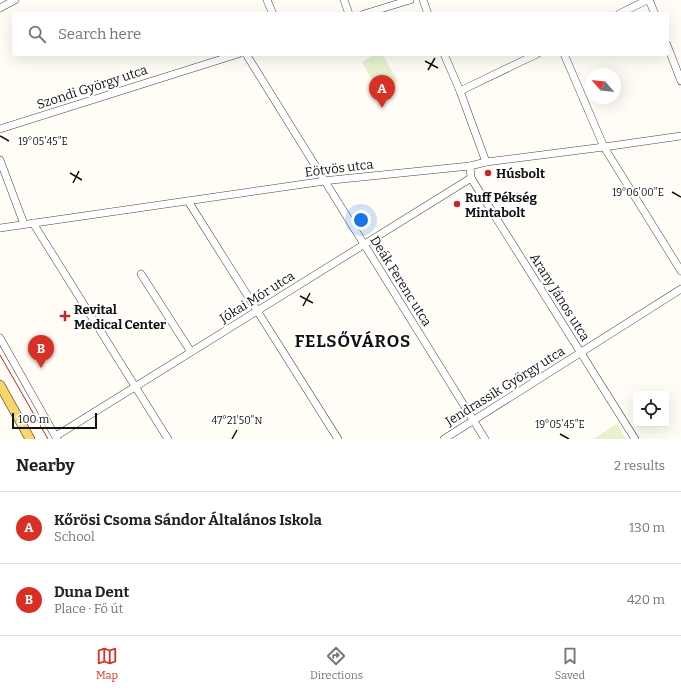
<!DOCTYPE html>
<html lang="en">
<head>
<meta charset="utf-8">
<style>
	:root { --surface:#fff; --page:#f6f6f6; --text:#202124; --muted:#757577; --line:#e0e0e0; --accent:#d93025 }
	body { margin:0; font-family:Bitter,serif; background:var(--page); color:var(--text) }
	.controls { position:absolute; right:12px; bottom:12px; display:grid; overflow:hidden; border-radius:4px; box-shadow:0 4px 16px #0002 }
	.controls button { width:36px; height:36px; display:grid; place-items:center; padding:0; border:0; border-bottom:1px solid var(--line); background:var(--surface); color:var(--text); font:20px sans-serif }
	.compass { position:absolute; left:585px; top:68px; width:36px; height:36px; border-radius:50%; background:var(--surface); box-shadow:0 4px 16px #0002; rotate:298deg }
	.scale { position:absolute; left:12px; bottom:10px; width:85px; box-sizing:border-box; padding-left:4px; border:2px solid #111; border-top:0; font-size:11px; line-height:14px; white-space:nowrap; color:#111; -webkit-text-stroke:3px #fff; paint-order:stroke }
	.you { position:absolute; left:361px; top:220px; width:14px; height:14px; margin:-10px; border:3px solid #fff; border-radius:50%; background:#1a73e8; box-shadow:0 0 0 6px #1a73e833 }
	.badge { display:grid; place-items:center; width:26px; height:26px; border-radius:50%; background:var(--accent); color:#fff; font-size:13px; font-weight:700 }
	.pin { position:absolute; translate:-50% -33px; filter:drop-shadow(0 1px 2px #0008) }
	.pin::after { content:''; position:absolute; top:21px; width:14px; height:12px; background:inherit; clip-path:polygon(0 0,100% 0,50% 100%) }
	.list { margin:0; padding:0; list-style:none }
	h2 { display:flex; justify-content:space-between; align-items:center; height:52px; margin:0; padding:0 16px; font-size:17px }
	h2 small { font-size:13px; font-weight:400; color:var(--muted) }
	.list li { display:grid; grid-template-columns:26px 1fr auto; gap:12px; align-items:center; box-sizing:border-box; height:72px; padding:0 16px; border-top:1px solid var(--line) }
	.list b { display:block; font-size:15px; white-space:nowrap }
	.list p { margin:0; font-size:13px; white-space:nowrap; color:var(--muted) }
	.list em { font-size:13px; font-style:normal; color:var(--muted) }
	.icon { flex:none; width:22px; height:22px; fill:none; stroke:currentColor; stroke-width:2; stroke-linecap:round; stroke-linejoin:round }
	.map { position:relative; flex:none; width:681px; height:439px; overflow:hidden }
	.search { position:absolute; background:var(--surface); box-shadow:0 4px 16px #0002; left:12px; right:12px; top:12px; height:44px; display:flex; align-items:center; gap:10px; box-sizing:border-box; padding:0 14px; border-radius:4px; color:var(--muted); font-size:15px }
	.sheet { height:196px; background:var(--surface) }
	nav { display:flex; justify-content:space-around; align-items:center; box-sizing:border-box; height:56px; border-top:1px solid var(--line); background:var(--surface); font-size:11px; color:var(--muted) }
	nav a { display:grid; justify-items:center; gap:2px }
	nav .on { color:var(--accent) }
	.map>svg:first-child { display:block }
</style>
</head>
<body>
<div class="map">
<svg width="681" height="439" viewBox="0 0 681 439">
	<rect width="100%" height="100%" fill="#fffdf5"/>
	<g fill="#e6f2cf">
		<path d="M375,54H382L398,81L379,92L362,62Z"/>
		<path d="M617,424L626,439H593Z"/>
	</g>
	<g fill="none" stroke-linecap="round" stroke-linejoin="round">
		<defs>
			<g id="minor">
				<path d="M267,0L273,14"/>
				<path d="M344,0L349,14"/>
				<path d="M423,0L428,14"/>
				<path d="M649,0L655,14"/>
				<path d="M0,8L15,0"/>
				<path d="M364,14L410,0"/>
				<path d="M619,14L647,0"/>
				<path d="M667,45L681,81"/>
				<path d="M246,54L485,439"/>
				<path d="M444,54L460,91L486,162"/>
				<path d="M564,54L604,147L681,271"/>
				<path d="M460,91L537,54"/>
				<path d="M0,129L238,54"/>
				<path d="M0,160L24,224"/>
				<path d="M470,166L471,178L635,439"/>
				<path d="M188,201L338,439"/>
				<path d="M33,223L168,439"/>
				<path d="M0,228L332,180L470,166L486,162L604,147L681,136"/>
				<path d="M141,274L191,352"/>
				<path d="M0,338L57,439"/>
				<path d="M56,436L471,178"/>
				<path d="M444,439L681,289"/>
			</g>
			<path id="major" d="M0,385L30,439"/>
		</defs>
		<use href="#minor" stroke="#444" stroke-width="8"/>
		<use href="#major" stroke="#222" stroke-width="10"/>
		<use href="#minor" stroke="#fff" stroke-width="7"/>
		<use href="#major" stroke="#f9d66b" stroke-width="9"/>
		<path stroke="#c4262e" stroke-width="1" d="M0,355L48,439"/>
	</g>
	<path fill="none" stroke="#111" stroke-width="1.5" d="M425,61L438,68M428,70L435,58M0,136L9,141M70,173L82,180M73,183L79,171M672,192L681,197M300,296L313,303M303,306L310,293M560,434L569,439M232,439L237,430"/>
	<g fill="#c4262e" stroke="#fff" stroke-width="1.5">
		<circle cx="488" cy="173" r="4"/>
		<circle cx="457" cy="204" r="4"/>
		<path d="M63 310h4v4h4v4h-4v4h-4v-4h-4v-4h4z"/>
	</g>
	<g text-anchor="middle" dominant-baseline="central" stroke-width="4" stroke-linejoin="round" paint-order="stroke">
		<g font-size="13" fill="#111" stroke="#fff">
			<text transform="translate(92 87) rotate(-18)">Szondi György utca</text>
			<text transform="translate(339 168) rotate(-7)">Eötvös utca</text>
			<text transform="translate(401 281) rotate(58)">Deák Ferenc utca</text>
			<text transform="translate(257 297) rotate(-32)">Jókai Mór utca</text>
			<text transform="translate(560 297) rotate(58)">Arany János utca</text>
			<text transform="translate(505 386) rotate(-32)">Jendrassik György utca</text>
		</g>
		<g font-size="13" font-weight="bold" fill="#111" stroke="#fff" text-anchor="start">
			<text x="496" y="173">Húsbolt</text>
			<text x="465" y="197">Ruff Pékség<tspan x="465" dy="15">Mintabolt</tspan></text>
			<text x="74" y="309">Revital<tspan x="74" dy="15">Medical Center</tspan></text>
		</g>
		<g font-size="17" font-weight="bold" letter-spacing="1" fill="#111" stroke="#fff">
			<text x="353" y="341">FELSŐVÁROS</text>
		</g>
	</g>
	<g font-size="10" text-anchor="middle" fill="#111" stroke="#fff" stroke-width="4" stroke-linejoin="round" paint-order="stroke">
		<text x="43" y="145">19°05'45"E</text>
		<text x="638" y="196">19°06'00"E</text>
		<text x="237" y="424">47°21'50"N</text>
		<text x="560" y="428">19°05'45"E</text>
	</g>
</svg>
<div class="controls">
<button><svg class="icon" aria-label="locate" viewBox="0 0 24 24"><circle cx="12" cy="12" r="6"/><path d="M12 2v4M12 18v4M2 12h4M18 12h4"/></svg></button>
</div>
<svg class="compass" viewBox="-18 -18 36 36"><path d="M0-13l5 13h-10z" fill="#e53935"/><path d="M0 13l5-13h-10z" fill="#757577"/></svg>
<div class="scale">100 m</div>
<div class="you"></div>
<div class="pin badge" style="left:382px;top:108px">A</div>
<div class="pin badge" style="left:41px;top:368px">B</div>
<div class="search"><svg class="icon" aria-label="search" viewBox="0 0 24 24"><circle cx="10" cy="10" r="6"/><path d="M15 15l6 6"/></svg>Search here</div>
</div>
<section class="sheet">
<h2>Nearby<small>2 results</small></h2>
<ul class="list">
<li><span class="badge">A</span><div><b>Kőrösi Csoma Sándor Általános Iskola</b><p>School</p></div><em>130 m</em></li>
<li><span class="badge">B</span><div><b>Duna Dent</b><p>Place · Fő út</p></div><em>420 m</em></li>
</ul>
</section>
<nav>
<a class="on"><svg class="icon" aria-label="map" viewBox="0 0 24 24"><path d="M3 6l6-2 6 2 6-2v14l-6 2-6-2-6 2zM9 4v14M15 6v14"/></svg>Map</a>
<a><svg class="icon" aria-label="directions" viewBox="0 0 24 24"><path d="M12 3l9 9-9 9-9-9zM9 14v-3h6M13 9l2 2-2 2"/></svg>Directions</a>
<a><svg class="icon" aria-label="saved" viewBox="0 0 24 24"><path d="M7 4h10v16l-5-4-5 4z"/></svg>Saved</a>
</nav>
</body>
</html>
